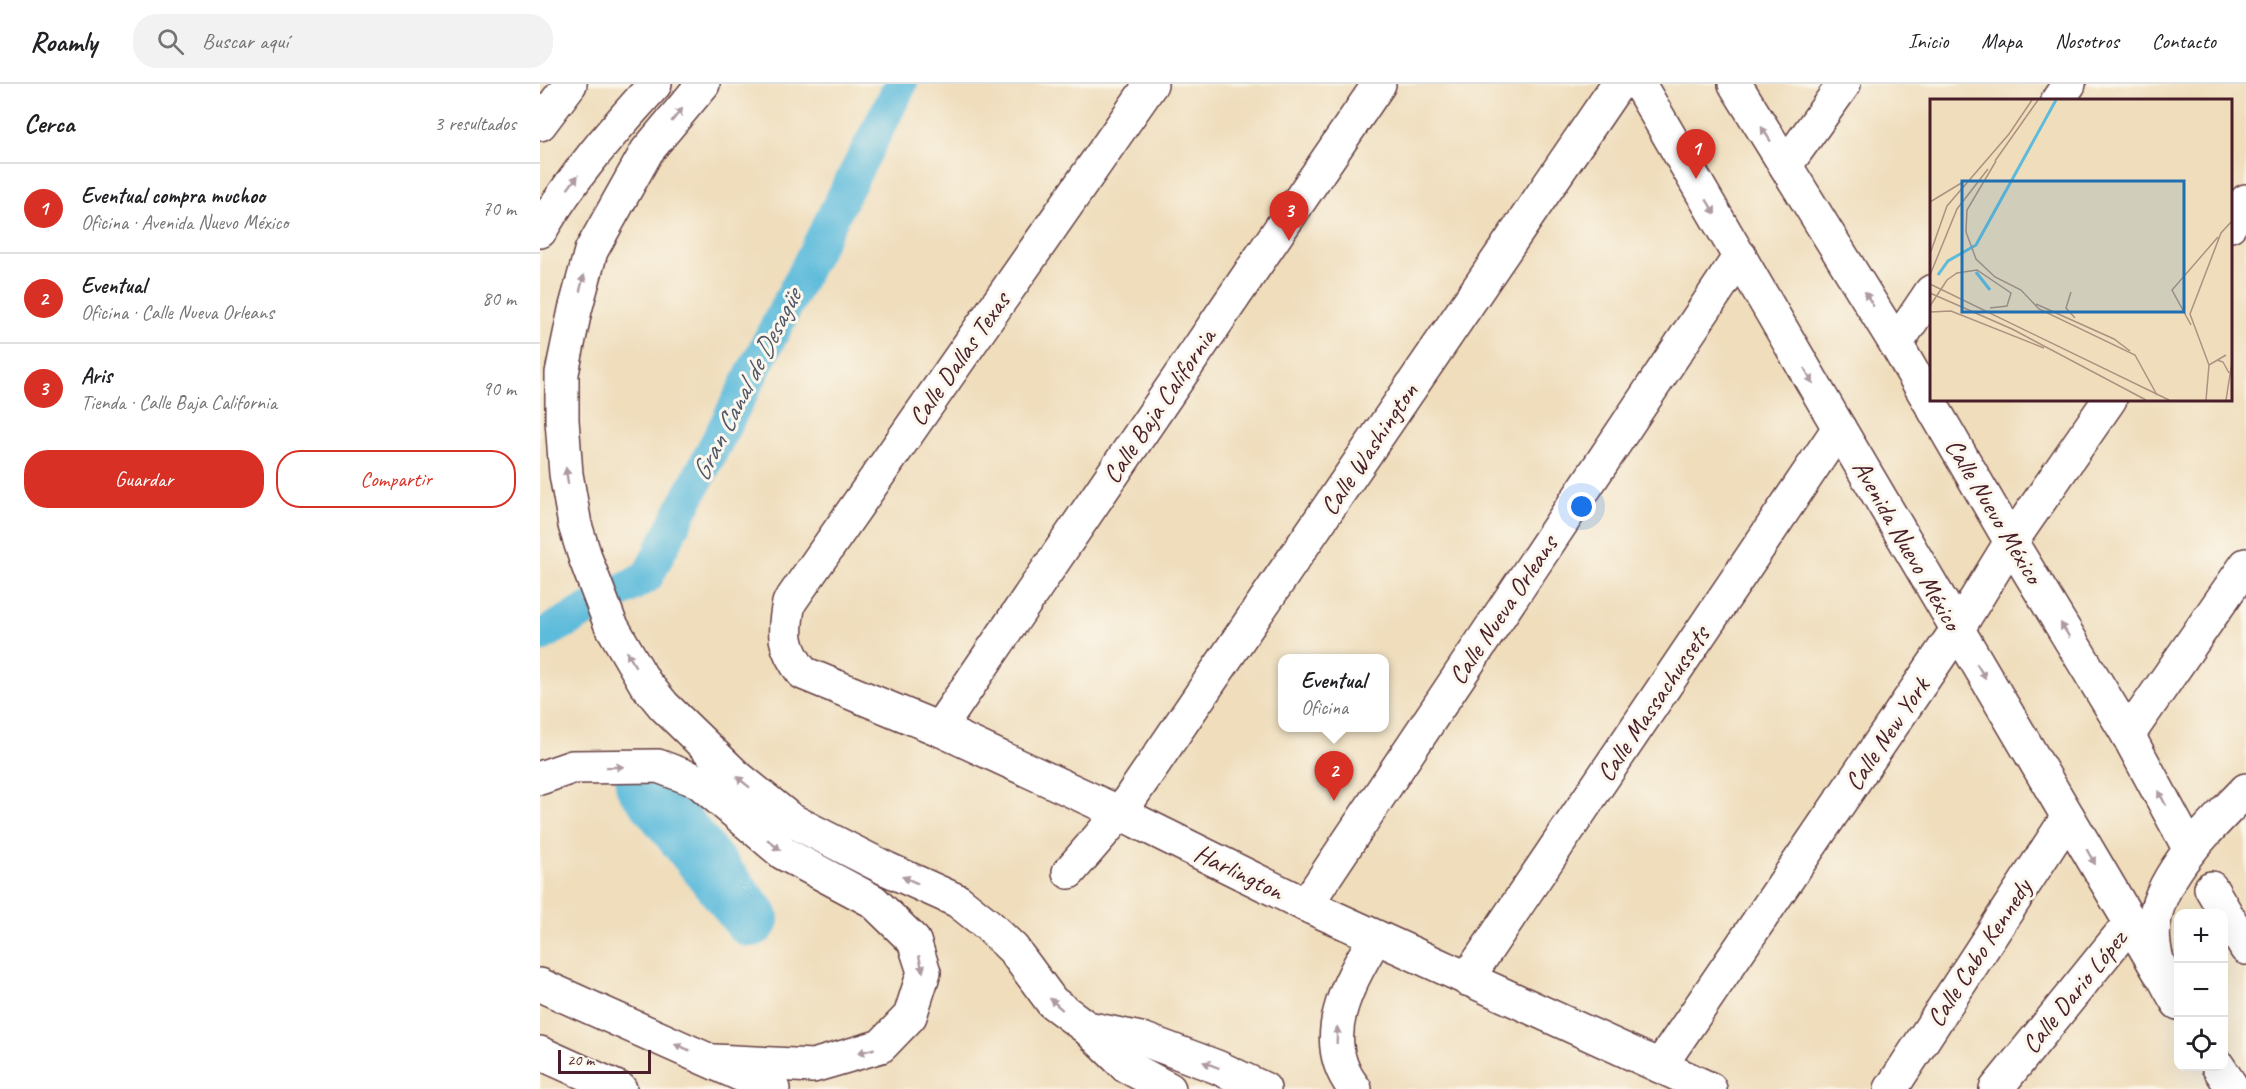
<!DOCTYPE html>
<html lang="es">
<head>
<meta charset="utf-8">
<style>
	:root { --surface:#fff; --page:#f2f2f2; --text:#202124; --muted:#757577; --line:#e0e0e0; --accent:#d93025 }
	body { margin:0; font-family:Caveat,sans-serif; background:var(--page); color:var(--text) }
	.controls { position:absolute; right:18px; bottom:18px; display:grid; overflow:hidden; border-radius:12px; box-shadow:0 6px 24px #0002 }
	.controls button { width:54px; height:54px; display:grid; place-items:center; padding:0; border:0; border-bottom:2px solid var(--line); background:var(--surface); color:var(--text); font:30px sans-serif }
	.scale { position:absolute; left:18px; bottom:15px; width:93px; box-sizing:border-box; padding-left:6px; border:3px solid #4a1f2b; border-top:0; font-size:16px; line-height:21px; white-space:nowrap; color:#4a1f2b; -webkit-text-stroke:4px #fbf7ec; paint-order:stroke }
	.you { position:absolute; left:1042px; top:423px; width:21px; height:21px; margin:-15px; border:4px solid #fff; border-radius:50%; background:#1a73e8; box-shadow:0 0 0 9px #1a73e833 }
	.badge { display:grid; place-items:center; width:39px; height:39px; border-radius:50%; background:var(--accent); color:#fff; font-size:20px; font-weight:700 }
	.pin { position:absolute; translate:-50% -50px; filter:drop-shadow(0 2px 3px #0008) }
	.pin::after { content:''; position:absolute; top:32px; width:21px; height:18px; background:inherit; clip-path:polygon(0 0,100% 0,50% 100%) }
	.popup { position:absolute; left:738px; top:570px; width:111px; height:78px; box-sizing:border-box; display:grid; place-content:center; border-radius:12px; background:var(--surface); filter:drop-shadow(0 2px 4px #0005); font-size:20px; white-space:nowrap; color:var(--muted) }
	.popup b { font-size:22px; color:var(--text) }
	.popup::after { content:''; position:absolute; left:50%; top:100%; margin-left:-12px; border:12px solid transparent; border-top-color:var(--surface) }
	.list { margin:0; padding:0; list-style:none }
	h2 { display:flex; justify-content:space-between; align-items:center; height:78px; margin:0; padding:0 24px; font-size:26px }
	h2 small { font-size:20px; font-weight:400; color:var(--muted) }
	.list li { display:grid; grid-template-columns:39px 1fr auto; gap:18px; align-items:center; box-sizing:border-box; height:90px; padding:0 24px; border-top:2px solid var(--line) }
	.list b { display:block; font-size:22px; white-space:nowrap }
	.list p { margin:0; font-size:20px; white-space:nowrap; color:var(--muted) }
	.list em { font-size:20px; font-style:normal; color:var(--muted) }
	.actions { display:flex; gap:12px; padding:18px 24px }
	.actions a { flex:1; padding:14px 0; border:2px solid var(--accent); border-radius:24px; text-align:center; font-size:21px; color:var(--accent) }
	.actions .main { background:var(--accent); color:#fff }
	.icon { flex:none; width:33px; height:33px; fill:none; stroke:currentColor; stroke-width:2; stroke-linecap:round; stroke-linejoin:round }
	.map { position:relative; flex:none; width:1706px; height:1005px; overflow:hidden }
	header { display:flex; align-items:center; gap:36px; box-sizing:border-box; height:84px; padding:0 30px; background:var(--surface); border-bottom:2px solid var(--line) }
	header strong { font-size:28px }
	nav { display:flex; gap:33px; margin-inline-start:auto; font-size:21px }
	.search { width:420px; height:54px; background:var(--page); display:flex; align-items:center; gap:15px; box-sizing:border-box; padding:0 21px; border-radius:24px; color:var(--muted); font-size:22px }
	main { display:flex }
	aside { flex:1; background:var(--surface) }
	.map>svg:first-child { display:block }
</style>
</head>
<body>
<header>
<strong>Roamly</strong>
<div class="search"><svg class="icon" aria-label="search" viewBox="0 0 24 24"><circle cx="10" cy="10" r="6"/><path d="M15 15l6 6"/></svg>Buscar aquí</div>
<nav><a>Inicio</a><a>Mapa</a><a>Nosotros</a><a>Contacto</a></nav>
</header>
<main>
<aside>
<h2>Cerca<small>3 resultados</small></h2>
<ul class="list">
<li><span class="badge">1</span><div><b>Eventual compra muchoo</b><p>Oficina · Avenida Nuevo México</p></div><em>70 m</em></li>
<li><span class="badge">2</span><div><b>Eventual</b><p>Oficina · Calle Nueva Orleans</p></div><em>80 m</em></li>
<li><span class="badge">3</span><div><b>Aris</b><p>Tienda · Calle Baja California</p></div><em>90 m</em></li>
</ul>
<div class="actions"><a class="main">Guardar</a><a>Compartir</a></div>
</aside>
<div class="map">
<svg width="1706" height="1005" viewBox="0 0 1706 1005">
	<rect width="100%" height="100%" fill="#fbf7ec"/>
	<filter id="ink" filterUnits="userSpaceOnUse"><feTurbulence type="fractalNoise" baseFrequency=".0167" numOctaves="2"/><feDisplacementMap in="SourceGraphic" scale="12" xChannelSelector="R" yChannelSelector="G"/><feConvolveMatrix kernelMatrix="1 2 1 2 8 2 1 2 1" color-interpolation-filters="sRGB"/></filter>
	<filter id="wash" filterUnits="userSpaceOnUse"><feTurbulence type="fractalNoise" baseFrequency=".008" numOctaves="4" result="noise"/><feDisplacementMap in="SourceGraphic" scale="24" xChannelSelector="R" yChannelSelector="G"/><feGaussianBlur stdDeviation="1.35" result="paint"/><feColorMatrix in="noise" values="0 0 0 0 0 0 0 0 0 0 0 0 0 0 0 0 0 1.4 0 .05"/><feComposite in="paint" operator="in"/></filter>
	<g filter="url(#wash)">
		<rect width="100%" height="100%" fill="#efddbb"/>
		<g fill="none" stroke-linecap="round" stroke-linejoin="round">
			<path stroke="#5dbbdb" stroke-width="33" d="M0,552L107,493L361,0"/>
			<path stroke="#5dbbdb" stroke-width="56" d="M103,699L211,835"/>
		</g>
	</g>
	<g filter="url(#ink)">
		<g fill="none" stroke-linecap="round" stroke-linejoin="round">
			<defs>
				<g id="minor">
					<path d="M611,0L249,519C243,549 243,564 263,589L399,645L580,729L766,821L1170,1005"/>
					<path d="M1099,0L1299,344L1620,889"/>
					<path d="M1195,0L1356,260L1471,458L1588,651L1650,766"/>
					<path d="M1518,16L1529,0"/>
					<path d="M1246,81L1304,0"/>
					<path d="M1690,141L1706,117"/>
					<path d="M1356,260L1391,208"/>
					<path d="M399,645L839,0"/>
					<path d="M1588,651L1706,481"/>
					<path d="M529,788L580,729L1078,0"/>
					<path d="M1671,804L1706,864"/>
					<path d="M766,821L1200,172"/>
					<path d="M927,895L1299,344"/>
					<path d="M1120,982L1417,546L1471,458L1570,315"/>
					<path d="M1351,1005L1528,733"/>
					<path d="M1456,1005L1590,839"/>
				</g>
				<g id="major">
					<path d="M1638,919C1627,901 1616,882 1614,860C1606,801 1669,745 1706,706"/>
					<path d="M1678,982L1693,1005"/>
				</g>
				<g id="highway">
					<path d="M163,0L107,67L51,167L35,226L22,289V336L26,390L35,441L46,476L70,539L105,599L124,622L195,691L251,736L347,785L418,817L448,841L473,865L512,918L547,944L586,982L629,1005"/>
					<path d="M0,40L30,0"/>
					<path d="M0,147C32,93 73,46 115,0"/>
					<path d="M0,694L32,683L118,682L158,697L243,769L333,817L374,857L384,888L370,932L341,962L273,982L174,977"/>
					<path d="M0,901L233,1005"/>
					<path d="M547,944L605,956L677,983L724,1005"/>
					<path d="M0,969L80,1005"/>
					<path d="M815,1005C775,957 808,898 836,853"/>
				</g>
			</defs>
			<use href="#minor" stroke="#633c41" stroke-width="36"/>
			<use href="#major" stroke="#633c41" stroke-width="36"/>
			<use href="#highway" stroke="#633c41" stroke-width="36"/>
			<use href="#minor" stroke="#fff" stroke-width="33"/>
			<use href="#major" stroke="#fff" stroke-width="33"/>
			<use href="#highway" stroke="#fff" stroke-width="33"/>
		</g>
		<defs><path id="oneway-solid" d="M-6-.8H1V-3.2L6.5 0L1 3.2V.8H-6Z" transform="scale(1.5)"/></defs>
		<g fill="#ae9aa0">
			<use href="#oneway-solid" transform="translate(137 31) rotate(-50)"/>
			<use href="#oneway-solid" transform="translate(1226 50) rotate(-123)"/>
			<use href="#oneway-solid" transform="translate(33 98) rotate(-53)"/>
			<use href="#oneway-solid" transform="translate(1171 123) rotate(59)"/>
			<use href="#oneway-solid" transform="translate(42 199) rotate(-75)"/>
			<use href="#oneway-solid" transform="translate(1329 215) rotate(-121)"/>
			<use href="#oneway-solid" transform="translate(1269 292) rotate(60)"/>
			<use href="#oneway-solid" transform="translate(27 392) rotate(-98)"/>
			<use href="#oneway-solid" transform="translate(1525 546) rotate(-121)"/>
			<use href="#oneway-solid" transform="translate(91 575) rotate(-120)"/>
			<use href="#oneway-solid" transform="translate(1441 587) rotate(59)"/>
			<use href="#oneway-solid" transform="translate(75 683) rotate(-1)"/>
			<use href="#oneway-solid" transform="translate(203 698) rotate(-141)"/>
			<use href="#oneway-solid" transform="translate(1622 714) rotate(-118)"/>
			<use href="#oneway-solid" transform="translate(234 761) rotate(40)"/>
			<use href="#oneway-solid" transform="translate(1551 773) rotate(60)"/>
			<use href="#oneway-solid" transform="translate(370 796) rotate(-156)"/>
			<use href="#oneway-solid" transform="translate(381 880) rotate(76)"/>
			<use href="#oneway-solid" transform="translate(516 920) rotate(-138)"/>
			<use href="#oneway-solid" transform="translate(797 951) rotate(-88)"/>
			<use href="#oneway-solid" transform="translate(142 963) rotate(-156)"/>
			<use href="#oneway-solid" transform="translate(326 967) rotate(164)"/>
			<use href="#oneway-solid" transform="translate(671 981) rotate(-159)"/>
		</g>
	</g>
	<g text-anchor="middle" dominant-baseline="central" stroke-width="6" stroke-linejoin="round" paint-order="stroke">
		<g font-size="26" fill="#4a1f2b" stroke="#fbf7ec">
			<text transform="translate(419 275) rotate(-55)">Calle Dallas Texas</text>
			<text transform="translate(619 322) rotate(-56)">Calle Baja California</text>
			<text transform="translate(829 365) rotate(-56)">Calle Washington</text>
			<text transform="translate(1454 427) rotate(59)">Calle Nuevo México</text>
			<text transform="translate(1367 461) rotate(60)">Avenida Nuevo México</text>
			<text transform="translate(963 526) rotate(-56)">Calle Nueva Orleans</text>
			<text transform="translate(1113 620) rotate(-56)">Calle Massachussets</text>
			<text transform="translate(1347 650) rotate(-56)">Calle New York</text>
			<text transform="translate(699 788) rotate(26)">Harlington</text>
			<text transform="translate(1439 869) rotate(-57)">Calle Cabo Kennedy</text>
			<text transform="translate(1534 908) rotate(-51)">Calle Dario López</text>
		</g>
		<g font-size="27" font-style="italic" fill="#515669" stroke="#fbf7ec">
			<text transform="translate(206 301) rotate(-63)">Gran Canal de Desagüe</text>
		</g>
	</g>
	<g transform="translate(1390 15)">
		<rect width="302" height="302" fill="#efddbb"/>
		<path fill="none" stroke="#5dbbdb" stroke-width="3" d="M46,173L60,191M8,176L18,162L46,146L126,1"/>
		<path fill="none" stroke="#ad9181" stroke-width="1.5" d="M65,62L108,1M66,62L37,111L36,133L46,160L65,178L91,191L109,210L205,256L227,296M0,103L33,83M0,155L17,107L79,35L102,1M0,176L27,110L58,70M0,185L239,301M141,193L136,209L145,219M0,194L82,230L216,301M106,205L184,240L200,252M0,207L17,181L27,174L47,171L81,194L77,207L60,209M0,213L21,212L114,249M261,226L242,191L288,138M287,261L293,263L299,274M279,266L296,256M276,301L279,266L260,215L291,134L302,122M296,301L302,263"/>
		<path fill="#1f6fb2" fill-opacity="0.15" stroke="#1f6fb2" stroke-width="3" d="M32,82H254V213H32Z"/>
		<rect width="302" height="302" fill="none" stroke="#4a1f2b" stroke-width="3"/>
	</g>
</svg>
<div class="controls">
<button>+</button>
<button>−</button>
<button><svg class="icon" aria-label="locate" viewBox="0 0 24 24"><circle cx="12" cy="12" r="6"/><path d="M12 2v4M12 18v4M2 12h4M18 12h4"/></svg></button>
</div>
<div class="scale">20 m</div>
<div class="you"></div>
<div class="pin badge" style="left:1156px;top:95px">1</div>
<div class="pin badge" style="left:794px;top:717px">2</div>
<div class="popup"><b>Eventual</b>Oficina</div>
<div class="pin badge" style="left:749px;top:157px">3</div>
</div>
</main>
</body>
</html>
